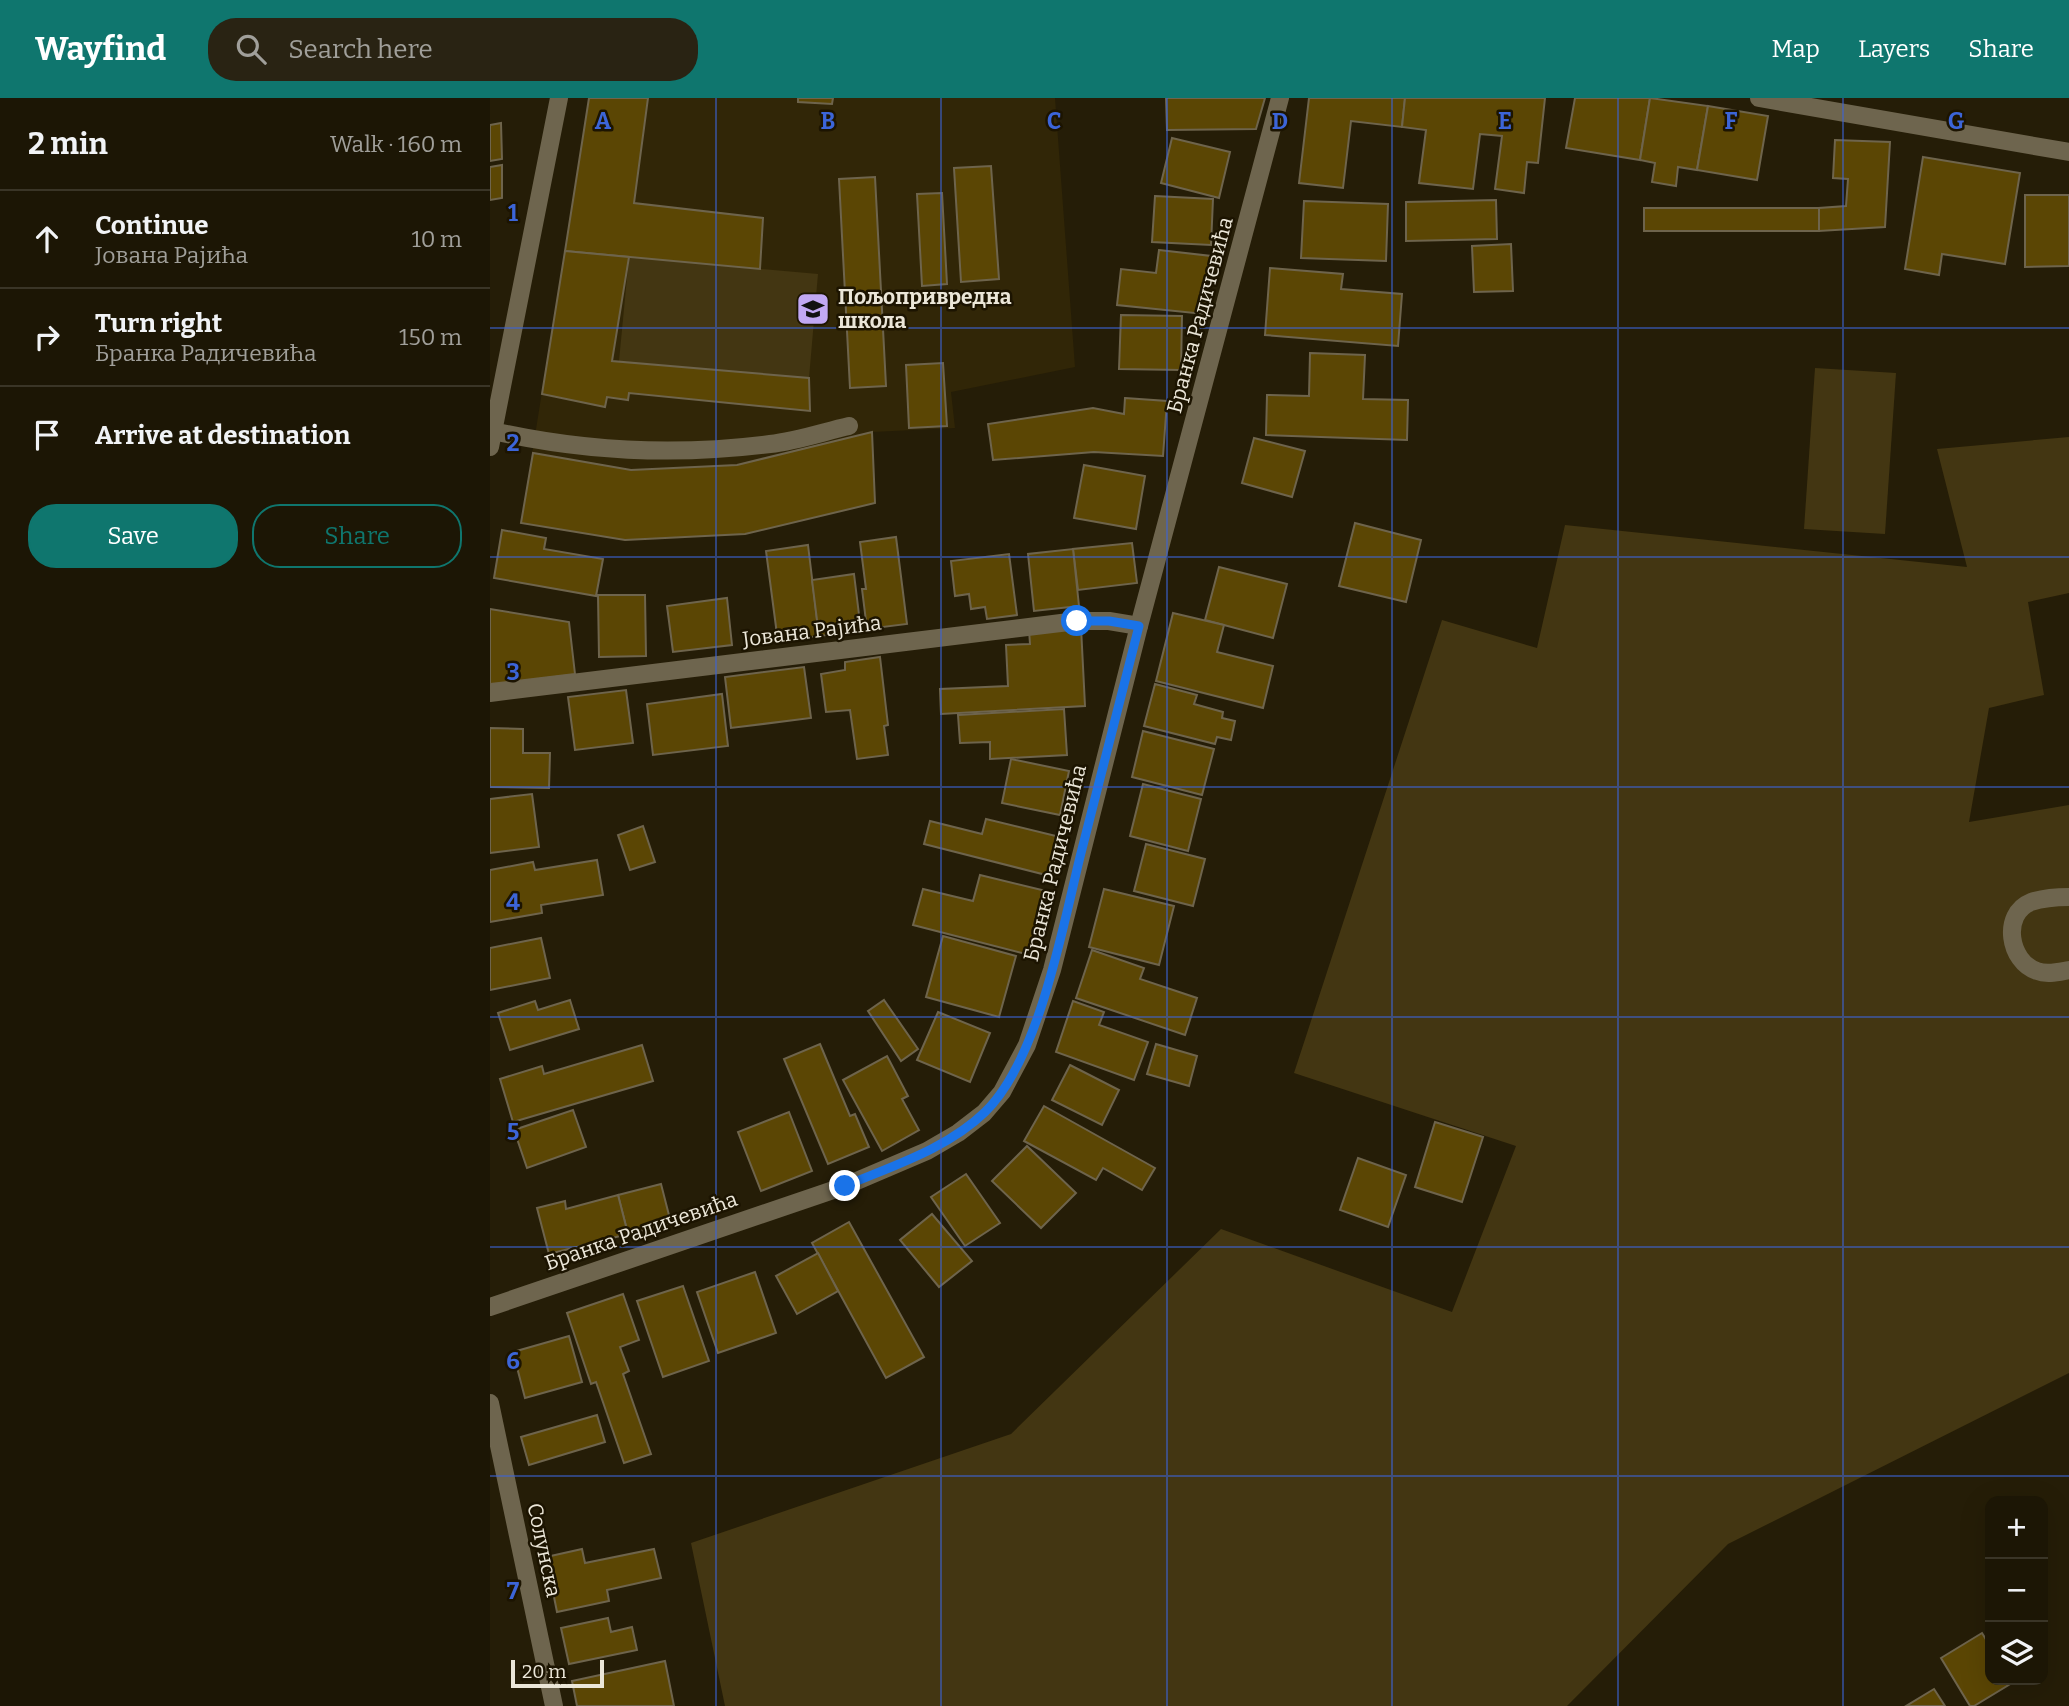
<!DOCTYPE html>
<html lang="en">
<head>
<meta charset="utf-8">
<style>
	:root { --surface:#1c1605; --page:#292313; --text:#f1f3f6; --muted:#a09f9a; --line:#3a3527; --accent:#0f766e }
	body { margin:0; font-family:Bitter,serif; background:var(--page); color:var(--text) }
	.controls { position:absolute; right:21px; bottom:21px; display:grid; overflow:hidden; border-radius:14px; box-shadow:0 7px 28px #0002 }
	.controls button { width:63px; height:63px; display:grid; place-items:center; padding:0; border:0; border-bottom:2px solid var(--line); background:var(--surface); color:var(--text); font:35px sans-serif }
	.scale { position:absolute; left:21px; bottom:18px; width:93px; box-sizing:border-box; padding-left:7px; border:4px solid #ebe6d8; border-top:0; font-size:19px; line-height:24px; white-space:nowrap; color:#ebe6d8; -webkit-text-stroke:5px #1c1401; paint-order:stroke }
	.stop { position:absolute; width:21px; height:21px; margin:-16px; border:5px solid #1a73e8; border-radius:50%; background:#fff }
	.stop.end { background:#1a73e8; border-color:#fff; box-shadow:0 2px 7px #0008 }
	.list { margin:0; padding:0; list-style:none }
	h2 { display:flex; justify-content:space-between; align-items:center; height:91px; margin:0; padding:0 28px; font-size:30px }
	h2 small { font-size:23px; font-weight:400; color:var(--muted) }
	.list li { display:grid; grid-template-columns:46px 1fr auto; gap:21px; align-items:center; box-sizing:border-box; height:98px; padding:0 28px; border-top:2px solid var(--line) }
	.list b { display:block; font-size:26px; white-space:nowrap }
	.list p { margin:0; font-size:23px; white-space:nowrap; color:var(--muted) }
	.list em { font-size:23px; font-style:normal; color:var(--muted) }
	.actions { display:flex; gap:14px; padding:21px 28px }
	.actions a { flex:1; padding:16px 0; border:2px solid var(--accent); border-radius:28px; text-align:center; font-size:24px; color:var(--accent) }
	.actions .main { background:var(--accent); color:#fff }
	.icon { flex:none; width:38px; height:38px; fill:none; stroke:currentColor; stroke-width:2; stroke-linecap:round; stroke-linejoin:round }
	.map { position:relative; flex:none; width:1579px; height:1608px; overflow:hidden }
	header { display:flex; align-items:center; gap:42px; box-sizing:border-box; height:98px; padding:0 35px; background:var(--accent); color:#fff }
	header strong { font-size:33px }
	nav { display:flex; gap:38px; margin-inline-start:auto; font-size:24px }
	.search { width:490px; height:63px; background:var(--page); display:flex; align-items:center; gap:18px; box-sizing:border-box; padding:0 24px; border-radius:28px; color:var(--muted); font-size:26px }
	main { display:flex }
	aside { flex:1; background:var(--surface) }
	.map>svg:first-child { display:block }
</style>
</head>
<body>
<header>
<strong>Wayfind</strong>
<div class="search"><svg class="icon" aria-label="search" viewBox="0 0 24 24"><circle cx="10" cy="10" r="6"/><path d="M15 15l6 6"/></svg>Search here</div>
<nav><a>Map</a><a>Layers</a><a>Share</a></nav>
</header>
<main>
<aside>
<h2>2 min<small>Walk · 160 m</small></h2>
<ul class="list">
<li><svg class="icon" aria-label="ahead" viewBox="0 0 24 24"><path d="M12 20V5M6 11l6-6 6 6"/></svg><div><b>Continue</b><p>Јована Рајића</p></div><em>10 m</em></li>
<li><svg class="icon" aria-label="right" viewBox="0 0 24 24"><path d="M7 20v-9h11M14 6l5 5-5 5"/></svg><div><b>Turn right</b><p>Бранка Радичевића</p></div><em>150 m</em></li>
<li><svg class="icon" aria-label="arrive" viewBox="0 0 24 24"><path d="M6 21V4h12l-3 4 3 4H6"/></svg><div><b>Arrive at destination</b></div></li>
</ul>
<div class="actions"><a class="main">Save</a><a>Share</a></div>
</aside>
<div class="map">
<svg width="1579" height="1608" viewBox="0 0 1579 1608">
	<rect width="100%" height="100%" fill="#251d07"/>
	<path fill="#312607" d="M99,0H565L585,269L461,294L465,330L382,334L254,436L135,442L31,425Z"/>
	<g fill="#433612">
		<path d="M139,159L328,176L319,280L129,263Z"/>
		<path d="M1325,270L1406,275L1395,436L1314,431Z"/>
		<path d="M1579,339V495L1538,504L1554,597L1499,610L1479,724L1579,707V1275L1238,1446L1077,1608H235L201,1445L521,1336L731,1131L962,1214L1026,1048L804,975L952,522L1047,550L1075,427L1477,469L1447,351Z"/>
	</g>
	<g fill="#5b4604" stroke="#6e644c" stroke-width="2">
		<path d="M99,0H158L144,105L273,120L270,171L75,153Z"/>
		<path d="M308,0H343L342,6L308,4Z"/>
		<path d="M676,0H775L766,31L677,32Z"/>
		<path d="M819,0H915L912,29L861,23L853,90L809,85Z"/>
		<path d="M915,0H1055L1048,65L1037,64L1034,95L1005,91L1012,38L990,36L983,91L929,85L936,32L912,29Z"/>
		<path d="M1085,0H1160L1150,62L1076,50Z"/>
		<path d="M1160,0L1218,8L1207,72L1188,69L1186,88L1162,84L1165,65L1150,62Z"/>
		<path d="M1218,8L1278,18L1267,82L1207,72Z"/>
		<path d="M11,25L12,61L0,63V27Z"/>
		<path d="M682,40L740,54L729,100L671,85Z"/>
		<path d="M1345,42L1400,44L1395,129L1329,133V110L1356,108L1358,81L1343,80Z"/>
		<path d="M1433,59L1530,75L1515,166L1452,156L1449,177L1415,171Z"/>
		<path d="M12,67V100L0,102V69Z"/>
		<path d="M501,68L509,181L471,184L464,70Z"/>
		<path d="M385,79L396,288L360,290L349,81Z"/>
		<path d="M452,95L457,186L432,188L427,96Z"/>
		<path d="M1535,97H1579V168L1535,169Z"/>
		<path d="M665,98L723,101L721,147L662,144Z"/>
		<path d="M1006,102L1007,141L916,143V104Z"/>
		<path d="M814,103L898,106L896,163L811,160Z"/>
		<rect x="1154" y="110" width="175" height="23"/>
		<path d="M1021,146L1023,193L984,194L982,148Z"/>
		<path d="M669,152L721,158L714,216L627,207L631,171L666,175Z"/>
		<path d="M75,153L139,159L122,263L319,280L320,313L139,295L138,302L117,299L115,309L52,296Z"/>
		<path d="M780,170L853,176L851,191L912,196L908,248L775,237Z"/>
		<path d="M631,217L692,218L691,272L629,271Z"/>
		<path d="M820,255L875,257L873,301L918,302L917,342L776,337L777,297L819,298Z"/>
		<path d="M453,265L457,328L419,330L416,267Z"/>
		<path d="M635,300L677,303L673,358L604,354L503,362L498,326L603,310L634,316Z"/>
		<path d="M382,334L385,405L255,436L135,442L31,425L43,355L141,372L247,367Z"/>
		<path d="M764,340L815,353L802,399L752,385Z"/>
		<path d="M594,367L655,378L646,431L584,420Z"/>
		<path d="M865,425L931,442L916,504L849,488Z"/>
		<path d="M12,432L56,440L54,451L113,461L106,498L4,480Z"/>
		<path d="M406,439L417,526L377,531L372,491H376L370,444Z"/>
		<path d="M642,445L647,485L588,492L583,451Z"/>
		<path d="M318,447L329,538L288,544L276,453Z"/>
		<path d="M583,451L589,508L544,513L538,456Z"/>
		<path d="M519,456L527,517L497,521L495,509L481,511L479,496L465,498L461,463Z"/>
		<path d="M729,469L797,486L783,540L715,522Z"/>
		<path d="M364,476L371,533L329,538L322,482Z"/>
		<path d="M108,497H155L156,558L109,559Z"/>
		<path d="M237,500L242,547L183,554L177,508Z"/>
		<path d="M0,511L79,524L85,576L0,586Z"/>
		<path d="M683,515L734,527L727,554L783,568L773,610L666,583Z"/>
		<path d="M591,529L595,608L451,616L450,591L518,588L516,547L540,546L539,532Z"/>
		<path d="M390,559L398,627L394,628L398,657L367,661L360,612L336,614L331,576L355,572V564Z"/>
		<path d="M314,569L321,620L241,630L235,579Z"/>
		<path d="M665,586L707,597L704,606L733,614L732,620L745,623L741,642L727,639L725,646L654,628Z"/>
		<path d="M136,592L143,645L85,652L78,599Z"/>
		<path d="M232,596L238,648L163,657L157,606Z"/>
		<path d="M574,611L577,657L500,661V644L470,645L468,617Z"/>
		<path d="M0,630L33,631V655H60L59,690L0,689Z"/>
		<path d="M653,633L724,651L712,697L642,679Z"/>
		<path d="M521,661L579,673L570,717L512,705Z"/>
		<path d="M653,686L711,701L698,753L640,738Z"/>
		<path d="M42,696L49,749L0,755V701Z"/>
		<path d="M496,721L570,739L560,778L434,746L440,723L492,736Z"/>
		<path d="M153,728L165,764L140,772L128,737Z"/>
		<path d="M656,746L715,761L703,808L644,793Z"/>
		<path d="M107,762L113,797L51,807L52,815L0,824V772L43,764L45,772Z"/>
		<path d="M490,777L556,793L540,857L423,827L433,791L483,803Z"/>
		<path d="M614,791L684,808L669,867L599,849Z"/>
		<path d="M453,838L526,858L509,919L436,899Z"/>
		<path d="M51,840L60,880L0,892V850Z"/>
		<path d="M602,852L654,870L650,881L707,900L695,937L586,900Z"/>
		<path d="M80,902L89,931L20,952L8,915L45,903L48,912Z"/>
		<path d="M394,902L428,951L411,963L378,913Z"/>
		<path d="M583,903L614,914L609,927L658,944L644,982L566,954Z"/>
		<path d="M448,914L500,935L480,984L427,962Z"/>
		<path d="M330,946L360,1018L365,1016L379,1049L338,1066L294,961Z"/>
		<path d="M666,946L707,958L699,988L657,976Z"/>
		<path d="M152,947L163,983L23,1024L10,981L52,968L54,976Z"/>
		<path d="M397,958L418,998L412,1001L429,1032L392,1053L353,982Z"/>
		<path d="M580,967L629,992L612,1027L562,1002Z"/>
		<path d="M554,1008L665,1070L652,1092L613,1070L606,1082L534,1043Z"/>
		<path d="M83,1012L96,1049L37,1070L24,1032Z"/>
		<path d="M299,1014L322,1073L271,1093L248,1034Z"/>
		<path d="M945,1024L993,1039L972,1104L925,1089Z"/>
		<path d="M537,1048L586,1095L551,1130L502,1083Z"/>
		<path d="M868,1060L916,1077L898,1129L850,1112Z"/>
		<path d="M476,1076L510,1125L475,1148L441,1099Z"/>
		<path d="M171,1086L181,1125L138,1136L128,1097Z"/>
		<path d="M128,1097L138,1136L59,1156L47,1110L75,1103L76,1111Z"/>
		<path d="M442,1116L482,1163L449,1189L410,1142Z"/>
		<path d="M359,1124L434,1259L396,1280L322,1145Z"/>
		<path d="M328,1155L348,1193L307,1216L286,1178Z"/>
		<path d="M265,1174L286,1235L228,1255L207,1194Z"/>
		<path d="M193,1188L219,1263L173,1279L147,1203Z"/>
		<path d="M133,1196L149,1242L130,1249L139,1273L133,1276L161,1356L134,1365L106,1284L101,1286L77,1215Z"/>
		<path d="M79,1238L92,1284L35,1300L23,1254Z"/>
		<path d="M107,1317L115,1344L39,1367L31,1339Z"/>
		<path d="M92,1451L95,1465L164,1451L171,1480L117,1492L119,1503L67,1514L56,1459Z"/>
		<path d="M118,1520L121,1534L142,1529L147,1552L79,1566L71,1530Z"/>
		<path d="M1492,1535L1500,1548V1582H1520L1522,1585L1484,1608H1480L1451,1560Z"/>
		<path d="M175,1563L184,1608H87L82,1583Z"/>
		<path d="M1444,1591L1455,1608H1416Z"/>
	</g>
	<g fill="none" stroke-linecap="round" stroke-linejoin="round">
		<g stroke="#6e654e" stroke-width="18">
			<path d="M1269,0L1579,54"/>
			<path d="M3,333C96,354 186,358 280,346C307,343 333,334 359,328"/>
			<path d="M0,349L69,0"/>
			<path d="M0,595L587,523H619L649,528"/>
			<path d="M1579,799C1567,799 1553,800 1541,804C1511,816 1519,864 1547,873C1557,877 1568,874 1579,872"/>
			<path d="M0,1209L355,1088L437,1053L468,1035L494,1015L512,994L537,947L562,872L649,528L790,0"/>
			<path d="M0,1305L64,1608"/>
		</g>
	</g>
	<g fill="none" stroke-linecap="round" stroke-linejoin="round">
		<path stroke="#1a73e8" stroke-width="9" d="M355,1088C402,1068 457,1051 495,1014C549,961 572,832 590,759C610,682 629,605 649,528L619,523H587"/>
	</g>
	<path fill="none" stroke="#3c65d8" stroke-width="2" stroke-opacity="0.55" d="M226,0V1608M451,0V1608M677,0V1608M902,0V1608M1128,0V1608M1353,0V1608M0,230H1579M0,459H1579M0,689H1579M0,919H1579M0,1149H1579M0,1378H1579"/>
	<defs>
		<symbol id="school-square" viewBox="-11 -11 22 22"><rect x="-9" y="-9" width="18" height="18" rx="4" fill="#c1a8f3" stroke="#1c1401"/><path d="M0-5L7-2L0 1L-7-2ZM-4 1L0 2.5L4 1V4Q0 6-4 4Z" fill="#111"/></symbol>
	</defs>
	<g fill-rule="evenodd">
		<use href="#school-square" x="304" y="192" width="38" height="38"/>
	</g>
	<g text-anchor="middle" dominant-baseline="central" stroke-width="5" stroke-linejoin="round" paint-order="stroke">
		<g font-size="21" font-weight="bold" fill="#ebe6d8" stroke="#1c1401" text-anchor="start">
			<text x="348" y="199">Пољопривредна<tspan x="348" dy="24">школа</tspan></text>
		</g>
		<g font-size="21" fill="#ebe6d8" stroke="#1c1401">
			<text transform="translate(710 217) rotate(-75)">Бранка Радичевића</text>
			<text transform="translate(322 533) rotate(-7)">Јована Рајића</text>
			<text transform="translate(565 765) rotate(-76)">Бранка Радичевића</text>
			<text transform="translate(151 1133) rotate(-19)">Бранка Радичевића</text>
			<text transform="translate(54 1452) rotate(78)">Солунска</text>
		</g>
	</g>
	<g font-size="23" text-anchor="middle" font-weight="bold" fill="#3c65d8" stroke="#1c1401" stroke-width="5" stroke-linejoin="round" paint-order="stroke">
		<text x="113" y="31">A</text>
		<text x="338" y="31">B</text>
		<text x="564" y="31">C</text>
		<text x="790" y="31">D</text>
		<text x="1015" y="31">E</text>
		<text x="1241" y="31">F</text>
		<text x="1466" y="31">G</text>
		<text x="23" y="123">1</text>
		<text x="23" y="353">2</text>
		<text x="23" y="582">3</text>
		<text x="23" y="812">4</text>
		<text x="23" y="1042">5</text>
		<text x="23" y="1271">6</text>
		<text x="23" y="1501">7</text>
	</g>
</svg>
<div class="controls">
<button>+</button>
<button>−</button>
<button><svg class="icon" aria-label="layers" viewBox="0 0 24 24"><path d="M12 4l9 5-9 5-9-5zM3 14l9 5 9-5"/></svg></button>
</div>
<div class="scale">20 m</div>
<div class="stop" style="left:587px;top:523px"></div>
<div class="stop end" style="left:355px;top:1088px"></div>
</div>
</main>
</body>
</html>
